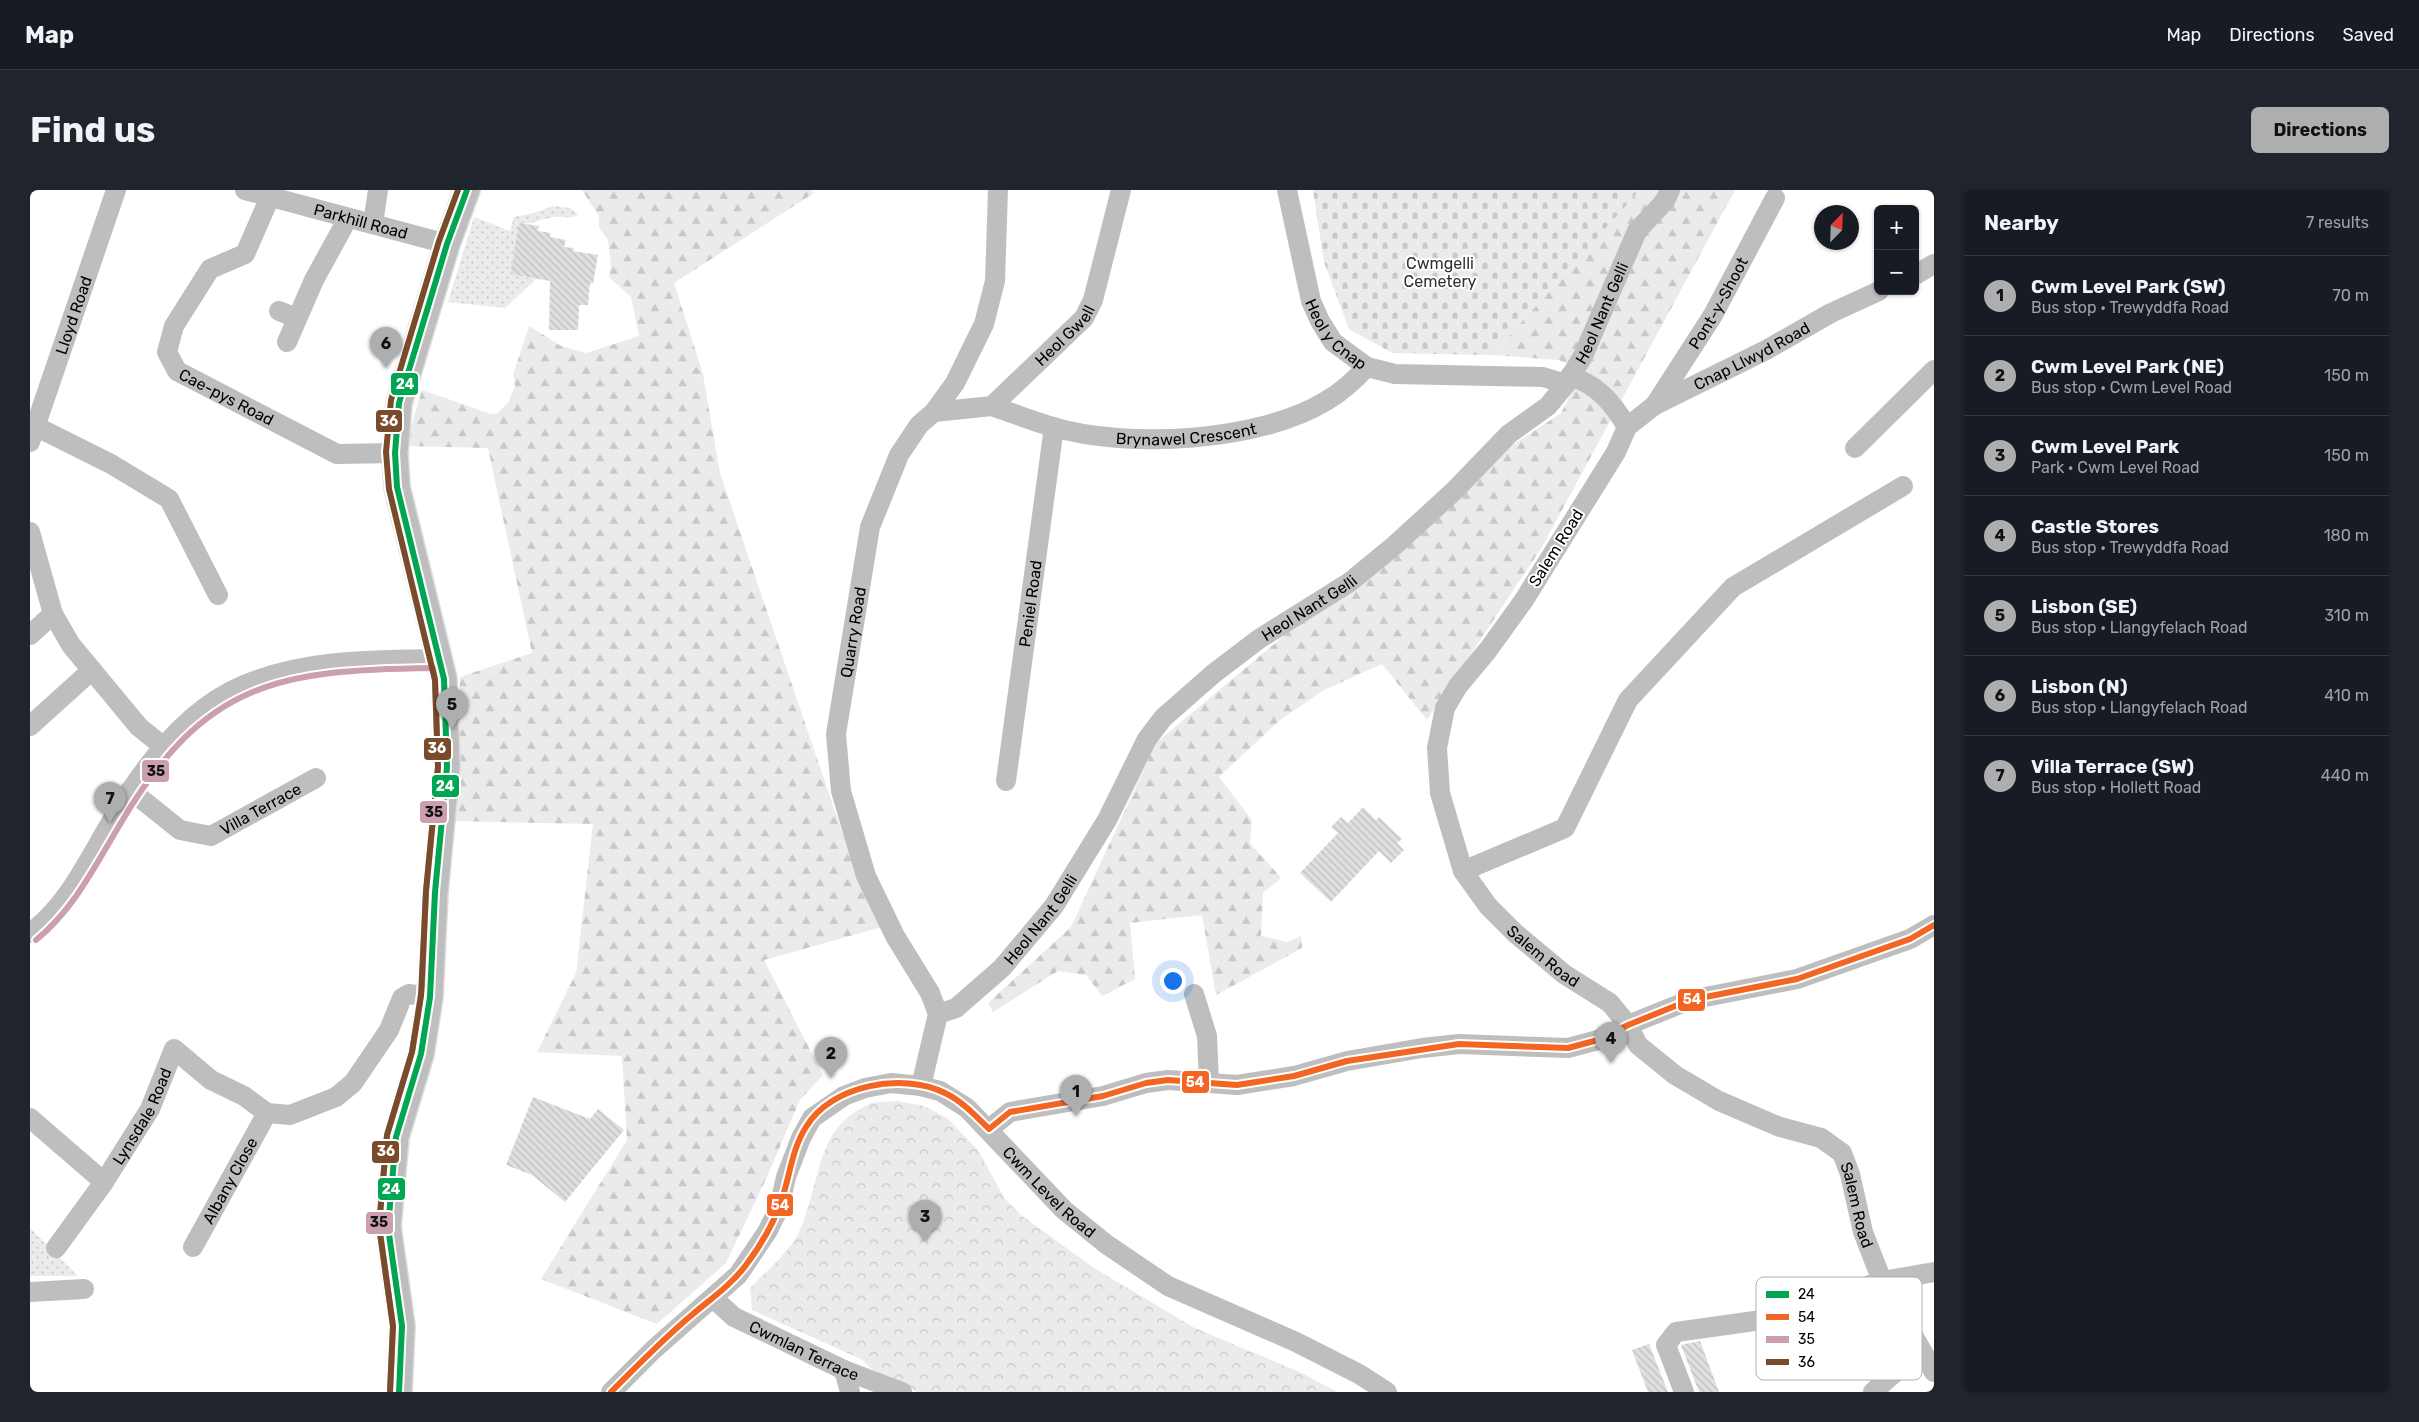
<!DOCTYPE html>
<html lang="en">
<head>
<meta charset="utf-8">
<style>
	:root { --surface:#171b24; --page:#20242c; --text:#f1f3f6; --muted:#9ea1a6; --line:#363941; --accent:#adaeaf }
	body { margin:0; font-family:Rubik,sans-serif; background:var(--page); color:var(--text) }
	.controls { position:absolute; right:15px; top:15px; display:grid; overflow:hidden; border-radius:8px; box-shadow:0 1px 4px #0004 }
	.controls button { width:45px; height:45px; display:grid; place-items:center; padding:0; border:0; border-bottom:1px solid var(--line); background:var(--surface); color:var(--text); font:25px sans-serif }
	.compass { position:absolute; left:1784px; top:15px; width:45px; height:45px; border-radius:50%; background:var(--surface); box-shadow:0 1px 4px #0004; rotate:23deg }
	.you { position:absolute; left:1142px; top:790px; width:18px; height:18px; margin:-12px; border:4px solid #fff; border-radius:50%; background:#1a73e8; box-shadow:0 0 0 8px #1a73e833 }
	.badge { display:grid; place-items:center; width:32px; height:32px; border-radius:50%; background:var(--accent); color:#111; font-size:16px; font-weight:700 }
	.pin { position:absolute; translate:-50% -41px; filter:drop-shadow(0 1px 2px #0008) }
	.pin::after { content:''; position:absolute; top:26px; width:18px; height:15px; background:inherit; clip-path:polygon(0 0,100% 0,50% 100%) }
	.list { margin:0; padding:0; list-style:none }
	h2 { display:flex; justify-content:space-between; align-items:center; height:65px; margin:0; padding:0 20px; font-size:21px }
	h2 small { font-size:16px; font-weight:400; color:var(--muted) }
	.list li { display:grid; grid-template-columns:32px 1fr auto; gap:15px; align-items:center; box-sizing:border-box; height:80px; padding:0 20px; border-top:1px solid var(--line) }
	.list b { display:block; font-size:19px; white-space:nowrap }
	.list p { margin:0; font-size:16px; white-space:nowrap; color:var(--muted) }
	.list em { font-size:16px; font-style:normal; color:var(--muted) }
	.map { position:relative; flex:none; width:1904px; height:1202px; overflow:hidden; border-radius:8px }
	header { display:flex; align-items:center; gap:30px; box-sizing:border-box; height:70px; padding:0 25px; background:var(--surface); border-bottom:1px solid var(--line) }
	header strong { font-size:24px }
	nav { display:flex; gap:28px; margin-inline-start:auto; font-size:18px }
	.intro { display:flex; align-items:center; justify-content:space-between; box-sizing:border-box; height:120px; padding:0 30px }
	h1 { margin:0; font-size:35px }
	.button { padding:12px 22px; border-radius:8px; background:var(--accent); color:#111; font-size:18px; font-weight:700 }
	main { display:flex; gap:30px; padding:0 30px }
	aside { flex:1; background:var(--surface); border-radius:8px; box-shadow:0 1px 4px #0004 }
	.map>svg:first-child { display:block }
</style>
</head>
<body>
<header>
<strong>Map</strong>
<nav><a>Map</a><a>Directions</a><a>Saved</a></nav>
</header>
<div class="intro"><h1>Find us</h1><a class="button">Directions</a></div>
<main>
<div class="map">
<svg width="1904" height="1202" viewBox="0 0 1904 1202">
	<defs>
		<pattern id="grass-dots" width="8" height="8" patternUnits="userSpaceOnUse" patternTransform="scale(1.25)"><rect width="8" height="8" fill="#ebebeb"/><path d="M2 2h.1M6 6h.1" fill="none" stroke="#c8c8c8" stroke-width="1.8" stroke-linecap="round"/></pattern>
		<pattern id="forest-firs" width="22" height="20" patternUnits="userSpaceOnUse" patternTransform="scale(1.25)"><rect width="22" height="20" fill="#ebebeb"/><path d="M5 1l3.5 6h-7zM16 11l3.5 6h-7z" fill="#c8c8c8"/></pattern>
		<pattern id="cemetery-stones" width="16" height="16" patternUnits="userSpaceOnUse" patternTransform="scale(1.25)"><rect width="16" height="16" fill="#ebebeb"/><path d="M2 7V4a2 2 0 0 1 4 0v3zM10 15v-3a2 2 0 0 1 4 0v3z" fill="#c8c8c8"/></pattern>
		<pattern id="park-crowns" width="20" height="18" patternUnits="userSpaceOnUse" patternTransform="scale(1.25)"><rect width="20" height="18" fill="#ebebeb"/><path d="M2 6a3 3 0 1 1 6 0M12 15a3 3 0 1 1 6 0" fill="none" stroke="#c8c8c8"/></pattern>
		<pattern id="building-back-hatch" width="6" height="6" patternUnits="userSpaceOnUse" patternTransform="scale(1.25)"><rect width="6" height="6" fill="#dfdfdf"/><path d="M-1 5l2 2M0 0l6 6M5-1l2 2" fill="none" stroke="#bebebe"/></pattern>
	</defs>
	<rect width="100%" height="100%" fill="#fff"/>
	<g fill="url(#grass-dots)">
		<path d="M523,16L540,18L547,23V25C539,30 532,26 524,27C511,29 502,35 489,33L480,84L506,89L475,118L418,112L444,27L480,41L484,27L504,23Z"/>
		<path d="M0,1038L48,1086H0Z"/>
	</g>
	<g fill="url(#forest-firs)">
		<path d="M552,0H780L784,3L644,93L673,184L690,283L811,639L852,737L734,770L793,885L770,910L736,989L696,1073L627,1134L511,1089L597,950L592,866L507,862L546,783L563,634L425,631L430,487L502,463L458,258L375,256L392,200L461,224H466L478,213L485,196L483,185L499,136L531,156L556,163L609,146L601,107L579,87L581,75L578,50L569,37V26Z"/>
		<path d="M1610,0H1705L1512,357L1397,530L1352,474L1294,500L1250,530L1189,587L1222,630L1220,653L1251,688L1233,703L1231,746L1257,752L1271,746L1272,758L1186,805L1172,725L1100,733L1105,789L1072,806L1056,785L1028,781L963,822L958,813L1041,737L1126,553L1477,259L1531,223L1553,181L1529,170L1462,165Z"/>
	</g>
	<path fill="url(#cemetery-stones)" d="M1283,0H1610L1462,165L1362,163L1319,139L1294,72Z"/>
	<path fill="url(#park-crowns)" d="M867,911L894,916L917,928L948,960L975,1009L991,1025L1064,1078L1163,1137L1274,1184L1307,1202H888L848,1185L831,1169L722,1120L720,1098C736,1081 757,1065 768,1044C792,997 782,938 840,914C848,911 859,912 867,911Z"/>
	<g fill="url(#building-back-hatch)">
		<path d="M489,33L509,36L508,41L521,43L520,47L536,50L534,57L544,58L543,61L568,65L563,94L560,93L558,115H549L548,140H519L520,91L480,84Z"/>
		<path d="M1333,617L1346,630L1349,627L1372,649L1367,653L1374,660L1361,673L1349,661L1301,712L1270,683L1308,643L1301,637L1311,627L1318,633Z"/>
		<path d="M503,907L560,929L568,919L594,940L535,1012L502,985L476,975Z"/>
		<path d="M1670,1151L1689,1202H1669L1651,1155Z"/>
		<path d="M1619,1154L1638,1202H1618L1602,1160Z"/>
	</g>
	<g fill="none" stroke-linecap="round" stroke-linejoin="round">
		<defs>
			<path id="major" d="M369,1202L372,1136L358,1037L366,947L391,864L400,807L405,702L417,577L414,489L367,297L365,263L369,213L417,54L437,0"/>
		</defs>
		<use href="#major" stroke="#dbdbdb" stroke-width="28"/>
		<g stroke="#bebebe" stroke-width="20">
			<path id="s1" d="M215,0L417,54"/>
			<path id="s2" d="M1257,0L1281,111L1290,131L1303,152L1337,177L1365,184L1513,187L1536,194"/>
			<path id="s3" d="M240,7L215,64L180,79L144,136L137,162L147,181L307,264L365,263"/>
			<path d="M343,34L348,0"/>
			<path d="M1885,85L1904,74"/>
			<path d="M249,121L267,128"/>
			<path d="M257,152L284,90L318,28"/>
			<path id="s4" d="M1540,186C1568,195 1582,212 1597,237L1586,262L1494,410L1458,460L1428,496L1415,518L1407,558L1410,603L1433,681L1458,716L1485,743L1534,784L1580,813L1598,835L1608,855L1645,885L1689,911L1750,937L1791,948L1812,963L1820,984L1833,1042L1852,1091L1904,1182"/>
			<path id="s5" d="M1625,215L1683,125L1745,8"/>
			<path id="s6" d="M962,216C982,223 1002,231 1023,237C1098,259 1229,252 1296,211C1312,202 1324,190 1337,177"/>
			<path id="s7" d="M904,222L962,216L1054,128L1063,110L1091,0"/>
			<path d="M5,236L81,274L139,309L188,405"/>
			<path id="s8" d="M1597,237L1625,215L1736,160L1801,123L1849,101"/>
			<path id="s9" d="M0,252L86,0"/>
			<path d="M1825,258L1904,180"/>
			<path d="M0,342L23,424L41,455L109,537L134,557"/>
			<path d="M0,445L23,424"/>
			<path d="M0,536L62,480"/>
			<path id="s10" d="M976,591L1024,237"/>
			<path id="s11" d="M100,600L150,640L181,646L286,588"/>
			<path d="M1433,681L1535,638L1598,510L1703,397L1873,296"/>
			<path d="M0,743C38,716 60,667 84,627C114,576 156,520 212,496C273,469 344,470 410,469"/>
			<path d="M1164,804L1177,846L1179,893"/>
			<path id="s12" d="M908,824L926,818L972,778L1024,716L1077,630L1117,549L1133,528L1183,484L1229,449L1320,392L1365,355L1424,301L1479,244L1518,216L1536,194L1553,166L1607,41L1635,11L1640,0"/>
			<path id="s13" d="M891,896L908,824L900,803L865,746L836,686L811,601L806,544L840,337L869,265L889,235L904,222L925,193L954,134L965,91L968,0"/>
			<path d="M0,928L74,992"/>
			<path d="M959,939L980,922L1073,906L1116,893L1138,890L1207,895L1264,886L1317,871L1392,858L1429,854L1538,858L1568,850L1598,835L1660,810L1767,789L1880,749L1904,735"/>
			<path id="s14" d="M163,1057L237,923"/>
			<path id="s15" d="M26,1058L74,992L120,919L144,859L181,890L214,906L237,923L260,925L306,907L323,893L359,840L372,808L379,804L400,807"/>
			<path d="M0,1102L54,1099"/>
			<path id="s16" d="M683,1108L704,1127L814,1180L872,1202"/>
			<path d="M814,1180L820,1202"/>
			<path id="s17" d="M581,1202L623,1160L708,1085L737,1042L749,1018L756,987L771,948L782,928L814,906L835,898L861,893L891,896L910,901L937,918L1034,1020L1076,1054L1138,1096L1266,1152L1329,1184L1357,1202"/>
			<path d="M1654,1202L1636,1155L1646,1142L1739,1129L1852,1091L1904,1082"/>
			<path d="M1843,1202L1890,1160"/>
		</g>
		<use href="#major" stroke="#bebebe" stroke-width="25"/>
		<defs>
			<path id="bus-1" d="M369,1202L372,1136L358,1037L366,947L391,864L400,807L405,702L417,577L414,489L367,297L365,263L369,213L417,54L437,0"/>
			<path id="bus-2" d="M581,1202C608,1175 634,1148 663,1124C682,1108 701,1095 716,1075C731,1055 744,1033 752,1009C760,985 762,959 776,937C801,895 872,882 915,903C932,911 946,926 959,939L980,922L1073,906L1116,893L1138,890L1207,895L1264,886L1317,871L1429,854L1538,858L1568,850L1598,835L1660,810L1767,789L1880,749L1904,735"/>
			<path id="bus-3" d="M6,750C45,718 66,674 92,631C175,491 249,480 403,478L405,490L408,577L396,701L392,797L382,862L357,945L349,1036L363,1136L360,1202"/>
			<path id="bus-4" d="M360,1202L363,1136L349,1036L357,945L382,862L391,806L396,701L408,577L405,490L359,299L356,262L361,210L409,51L428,0"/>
		</defs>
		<use href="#bus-1" stroke="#fff" stroke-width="10"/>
		<use href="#bus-2" stroke="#fff" stroke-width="10"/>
		<use href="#bus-3" stroke="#fff" stroke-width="10"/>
		<use href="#bus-4" stroke="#fff" stroke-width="10"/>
		<use href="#bus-1" stroke="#00a651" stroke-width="6"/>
		<use href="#bus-2" stroke="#f26522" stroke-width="6"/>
		<use href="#bus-3" stroke="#cb9fac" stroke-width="6"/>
		<use href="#bus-4" stroke="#7a4b2a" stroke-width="6"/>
	</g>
	<g text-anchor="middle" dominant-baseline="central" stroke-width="4" stroke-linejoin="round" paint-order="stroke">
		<g font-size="16" fill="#000" stroke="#fff">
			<text stroke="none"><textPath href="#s1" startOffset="120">Parkhill Road</textPath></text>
			<text stroke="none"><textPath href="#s5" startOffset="120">Pont-y-Shoot</textPath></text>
			<text stroke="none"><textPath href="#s12" startOffset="984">Heol Nant Gelli</textPath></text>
			<text stroke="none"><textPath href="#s9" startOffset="134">Lloyd Road</textPath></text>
			<text stroke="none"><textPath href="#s2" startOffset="156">Heol y Cnap</textPath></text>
			<text stroke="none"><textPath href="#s7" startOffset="160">Heol Gwell</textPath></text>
			<text stroke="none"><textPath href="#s8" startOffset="144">Cnap Llwyd Road</textPath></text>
			<text stroke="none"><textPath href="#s3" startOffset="272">Cae-pys Road</textPath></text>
			<text stroke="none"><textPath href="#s6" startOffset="199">Brynawel Crescent</textPath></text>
			<text transform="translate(1526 358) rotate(-58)">Salem Road</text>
			<text stroke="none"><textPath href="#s10" startOffset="179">Peniel Road</textPath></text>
			<text stroke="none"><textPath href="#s12" startOffset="562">Heol Nant Gelli</textPath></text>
			<text stroke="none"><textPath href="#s13" startOffset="479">Quarry Road</textPath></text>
			<text stroke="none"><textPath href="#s11" startOffset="152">Villa Terrace</textPath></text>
			<text stroke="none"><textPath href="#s12" startOffset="142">Heol Nant Gelli</textPath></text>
			<text stroke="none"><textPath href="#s4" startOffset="699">Salem Road</textPath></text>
			<text stroke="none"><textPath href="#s15" startOffset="158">Lynsdale Road</textPath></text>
			<text stroke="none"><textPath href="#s14" startOffset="76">Albany Close</textPath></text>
			<text stroke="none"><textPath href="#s17" startOffset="635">Cwm Level Road</textPath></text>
			<text stroke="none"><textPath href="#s4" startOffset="1119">Salem Road</textPath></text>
			<text stroke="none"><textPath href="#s16" startOffset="106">Cwmlan Terrace</textPath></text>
		</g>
		<g font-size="16" fill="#323232" stroke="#fff">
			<text x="1410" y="73">Cwmgelli<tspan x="1410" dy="18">Cemetery</tspan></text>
		</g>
	</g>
	<rect x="1726" y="1087" width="166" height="103" rx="8" fill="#fff" stroke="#b2b2b2" stroke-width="1"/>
	<rect x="1736" y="1101" width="23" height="7" fill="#00a651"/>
	<rect x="1736" y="1124" width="23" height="6" fill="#f26522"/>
	<rect x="1736" y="1146" width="23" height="7" fill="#cb9fac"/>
	<rect x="1736" y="1169" width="23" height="6" fill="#7a4b2a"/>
	<g font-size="14" fill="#000">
		<text x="1768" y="1109">24</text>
		<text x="1768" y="1132">54</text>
		<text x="1768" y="1154">35</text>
		<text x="1768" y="1177">36</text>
	</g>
	<g stroke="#fff" stroke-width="2">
		<rect x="360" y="182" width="29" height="24" rx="5" fill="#00a651"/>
		<rect x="345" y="219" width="28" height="24" rx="5" fill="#7a4b2a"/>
		<rect x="393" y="547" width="29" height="24" rx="5" fill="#7a4b2a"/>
		<rect x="111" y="569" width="29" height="24" rx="5" fill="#cb9fac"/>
		<rect x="401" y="584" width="29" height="24" rx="5" fill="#00a651"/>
		<rect x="389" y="610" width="29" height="24" rx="5" fill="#cb9fac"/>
		<rect x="1647" y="798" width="29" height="24" rx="5" fill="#f26522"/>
		<rect x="1151" y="880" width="29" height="24" rx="5" fill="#f26522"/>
		<rect x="341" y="950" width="29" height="24" rx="5" fill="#7a4b2a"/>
		<rect x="347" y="987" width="29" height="24" rx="5" fill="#00a651"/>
		<rect x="736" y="1003" width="28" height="24" rx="5" fill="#f26522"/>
		<rect x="335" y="1021" width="29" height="24" rx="5" fill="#cb9fac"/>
	</g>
	<g font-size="14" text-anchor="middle" font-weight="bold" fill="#fff">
		<text x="375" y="199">24</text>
		<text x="359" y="236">36</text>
		<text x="407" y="563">36</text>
		<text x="415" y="601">24</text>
		<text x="1662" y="814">54</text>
		<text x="1165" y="897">54</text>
		<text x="356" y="966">36</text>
		<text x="361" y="1004">24</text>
		<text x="750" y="1020">54</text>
	</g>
	<g font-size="14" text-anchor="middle" font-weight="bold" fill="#111">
		<text x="126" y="586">35</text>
		<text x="404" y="627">35</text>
		<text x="349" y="1037">35</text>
	</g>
</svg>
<div class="controls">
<button>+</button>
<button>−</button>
</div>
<svg class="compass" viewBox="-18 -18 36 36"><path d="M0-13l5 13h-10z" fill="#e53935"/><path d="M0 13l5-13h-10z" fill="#9ea1a6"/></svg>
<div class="you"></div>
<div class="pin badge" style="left:1046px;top:926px">1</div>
<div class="pin badge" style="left:801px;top:888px">2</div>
<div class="pin badge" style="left:895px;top:1051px">3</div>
<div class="pin badge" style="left:1581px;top:873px">4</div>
<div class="pin badge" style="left:422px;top:539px">5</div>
<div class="pin badge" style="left:356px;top:178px">6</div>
<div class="pin badge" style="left:80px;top:633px">7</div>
</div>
<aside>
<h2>Nearby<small>7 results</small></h2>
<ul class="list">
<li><span class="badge">1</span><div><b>Cwm Level Park (SW)</b><p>Bus stop · Trewyddfa Road</p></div><em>70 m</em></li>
<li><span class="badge">2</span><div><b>Cwm Level Park (NE)</b><p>Bus stop · Cwm Level Road</p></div><em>150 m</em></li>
<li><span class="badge">3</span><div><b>Cwm Level Park</b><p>Park · Cwm Level Road</p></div><em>150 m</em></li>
<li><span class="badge">4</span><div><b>Castle Stores</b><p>Bus stop · Trewyddfa Road</p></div><em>180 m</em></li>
<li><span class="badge">5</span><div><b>Lisbon (SE)</b><p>Bus stop · Llangyfelach Road</p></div><em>310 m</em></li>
<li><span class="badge">6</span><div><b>Lisbon (N)</b><p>Bus stop · Llangyfelach Road</p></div><em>410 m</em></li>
<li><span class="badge">7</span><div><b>Villa Terrace (SW)</b><p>Bus stop · Hollett Road</p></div><em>440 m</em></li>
</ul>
</aside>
</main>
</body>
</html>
